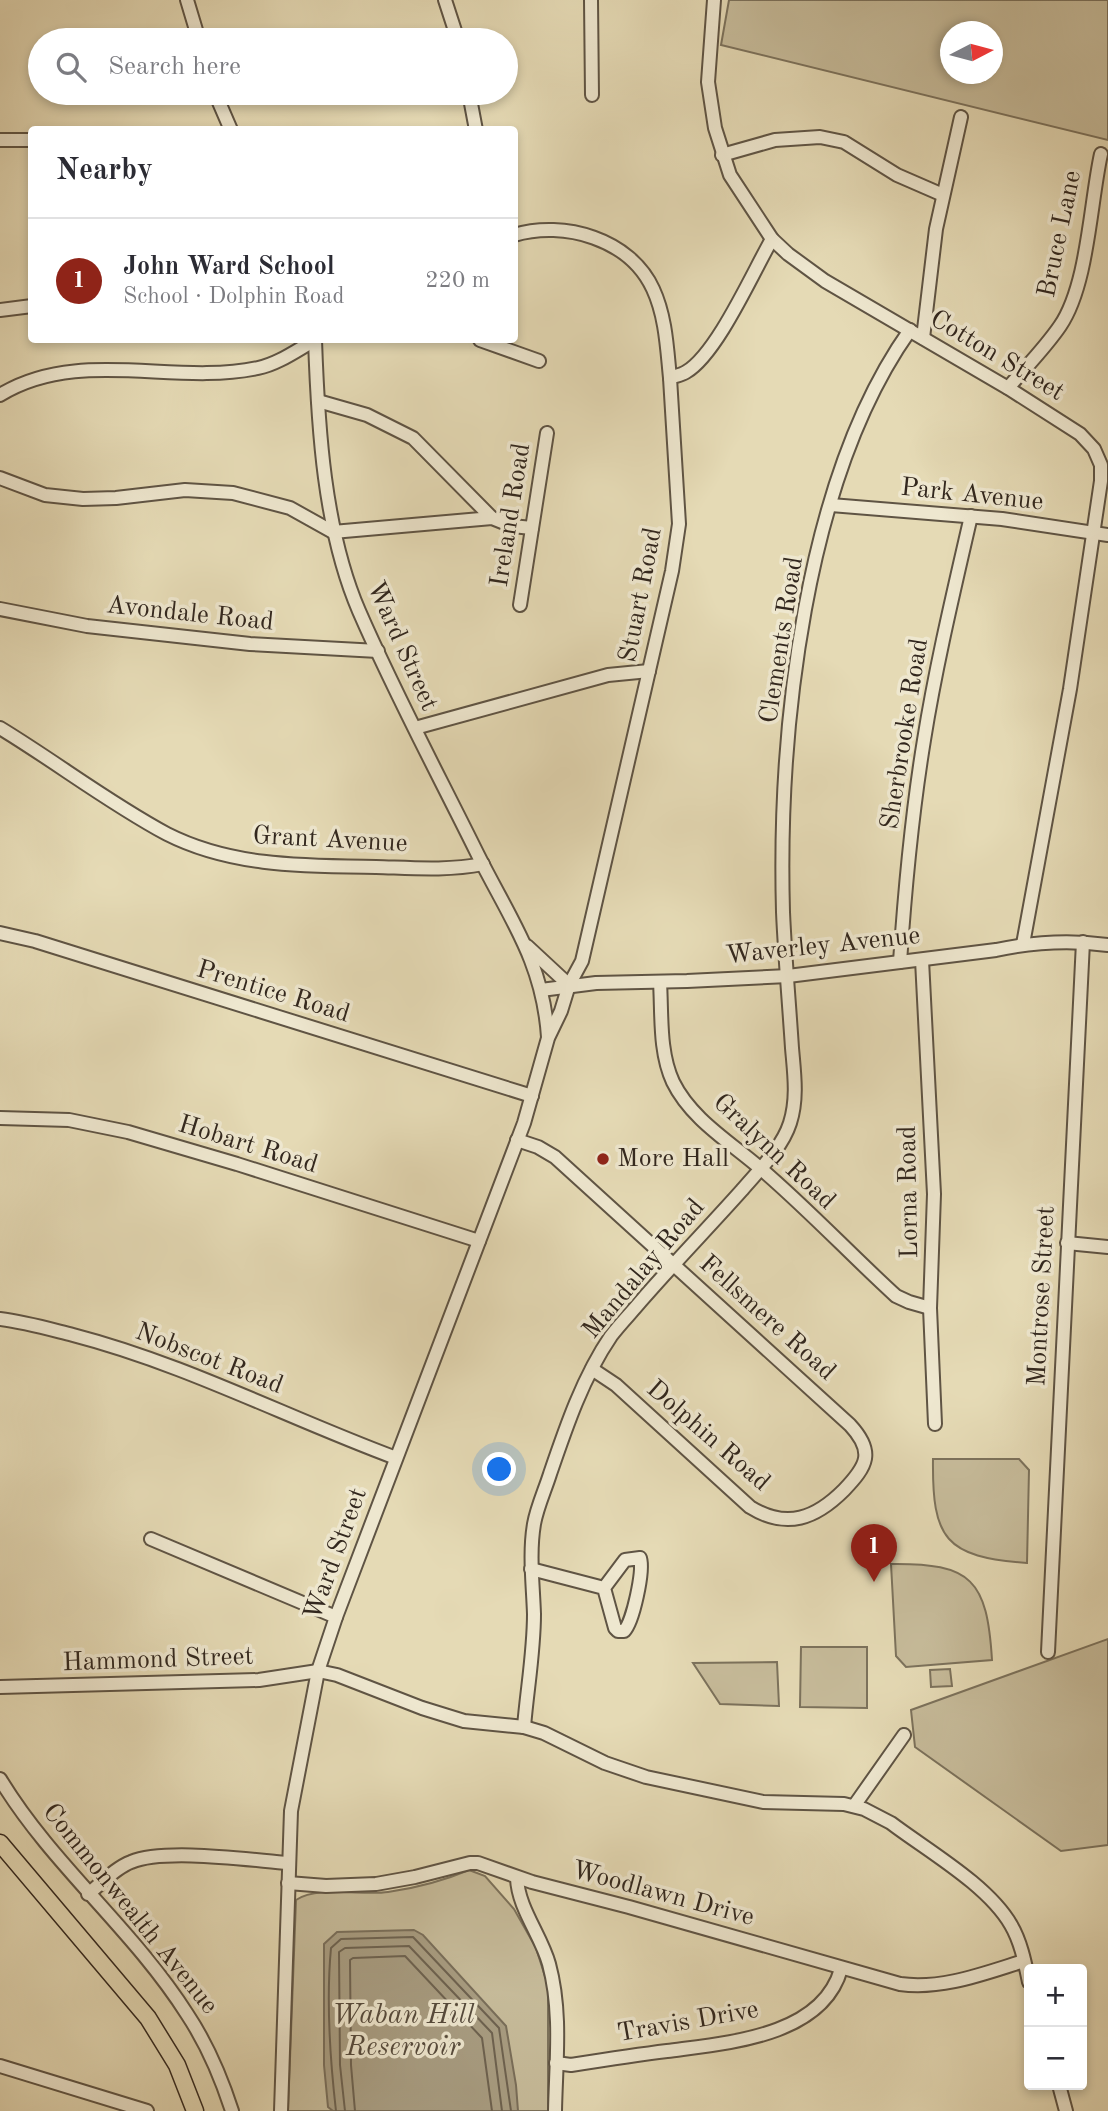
<!DOCTYPE html>
<html lang="en">
<head>
<meta charset="utf-8">
<style>
	:root { --surface:#fff; --page:#f7f7f7; --text:#2b2b33; --muted:#7c7c81; --line:#e1e1e2; --accent:#8f2418 }
	body { margin:0; font-family:"Old Standard TT",serif; background:var(--page); color:var(--text) }
	.controls { position:absolute; right:21px; bottom:21px; display:grid; overflow:hidden; border-radius:7px; box-shadow:0 4px 10px #0003 }
	.controls button { width:63px; height:63px; display:grid; place-items:center; padding:0; border:0; border-bottom:2px solid var(--line); background:var(--surface); color:var(--text); font:35px sans-serif }
	.compass { position:absolute; left:940px; top:21px; width:63px; height:63px; border-radius:50%; background:var(--surface); box-shadow:0 4px 10px #0003; rotate:84deg }
	.you { position:absolute; left:500px; top:1470px; width:24px; height:24px; margin:-18px; border:5px solid #fff; border-radius:50%; background:#1a73e8; box-shadow:0 0 0 10px #1a73e833 }
	.badge { display:grid; place-items:center; width:46px; height:46px; border-radius:50%; background:var(--accent); color:#fff; font-size:23px; font-weight:700 }
	.pin { position:absolute; translate:-50% -58px; filter:drop-shadow(0 2px 4px #0008) }
	.pin::after { content:''; position:absolute; top:37px; width:24px; height:21px; background:inherit; clip-path:polygon(0 0,100% 0,50% 100%) }
	.list { margin:0; padding:0; list-style:none }
	h2 { display:flex; justify-content:space-between; align-items:center; height:91px; margin:0; padding:0 28px; font-size:30px }
	h2 small { font-size:23px; font-weight:400; color:var(--muted) }
	.list li { display:grid; grid-template-columns:46px 1fr auto; gap:21px; align-items:center; box-sizing:border-box; height:126px; padding:0 28px; border-top:2px solid var(--line) }
	.list b { display:block; font-size:26px; white-space:nowrap }
	.list p { margin:0; font-size:23px; white-space:nowrap; color:var(--muted) }
	.list em { font-size:23px; font-style:normal; color:var(--muted) }
	.icon { flex:none; width:38px; height:38px; fill:none; stroke:currentColor; stroke-width:2; stroke-linecap:round; stroke-linejoin:round }
	.map { position:relative; flex:none; width:1108px; height:2111px; overflow:hidden }
	.search { position:absolute; background:var(--surface); box-shadow:0 4px 10px #0003; left:28px; top:28px; width:490px; height:77px; display:flex; align-items:center; gap:18px; box-sizing:border-box; padding:0 24px; border-radius:38px; color:var(--muted); font-size:26px }
	.panel { position:absolute; background:var(--surface); box-shadow:0 4px 10px #0003; left:28px; top:126px; width:490px; height:217px; border-radius:7px }
	.map>svg:first-child { display:block }
</style>
</head>
<body>
<div class="map">
<svg width="1108" height="2111" viewBox="0 0 1108 2111">
	<rect width="100%" height="100%" fill="#e5dab5"/>
	<filter id="stains"><feTurbulence type="fractalNoise" baseFrequency=".00286" numOctaves="4"/><feColorMatrix values="0 0 0 0 .2 0 0 0 0 .09 0 0 0 0 .02 0 0 0 .5 -.17"/></filter>
	<radialGradient id="worn" r=".72"><stop offset=".6" stop-color="#630" stop-opacity="0"/><stop offset="1" stop-color="#630" stop-opacity=".3"/></radialGradient>
	<g fill="#c7bc9b" stroke="#7c725c" stroke-width="2" fill-rule="evenodd">
		<path d="M729,0H1108V140L721,45ZM950,32H992V74H950Z"/>
		<path d="M933,1459H1019L1029,1470L1027,1563C945,1557 932,1539 933,1459Z"/>
		<path d="M891,1564C972,1563 987,1580 992,1660L906,1667L896,1656Z"/>
		<path d="M1108,1639V1845L1061,1851L915,1747L911,1710Z"/>
		<path d="M801,1647H867V1708L800,1707Z"/>
		<path d="M777,1662L779,1706L720,1704L693,1663Z"/>
		<path d="M950,1669L952,1686L931,1687L930,1670Z"/>
		<path d="M469,1870L485,1876L514,1909L536,1948L548,1986V2111H288L296,1900C318,1885 362,1896 388,1892C416,1888 443,1881 469,1870Z"/>
	</g>
	<path fill="#a89d82" stroke="#796e5a" stroke-width="2" d="M414,1930L423,1935L506,2026L516,2085L518,2111H333L328,2107L324,2065V1944L337,1932Z"/>
	<g fill="none" stroke-linecap="round" stroke-linejoin="round">
		<g stroke="#6d6250" stroke-width="2">
			<path d="M336,2111C330,2059 326,2001 331,1948L341,1939L413,1937L499,2028L511,2111"/>
			<path d="M345,2111L340,2065L339,1952L345,1948L409,1946L492,2033L502,2111"/>
			<path d="M355,2111L351,2065L350,1960L353,1958L405,1956L482,2038L492,2111"/>
		</g>
		<defs>
			<g id="minor">
				<path d="M187,0L199,40"/>
				<path d="M445,0L458,40"/>
				<path d="M591,0L592,95"/>
				<path d="M714,0L708,82L715,128L730,175L772,239L788,254L825,281L1008,388L1080,434L1094,449L1101,465V481L1070,689L1023,944"/>
				<path d="M308,40L457,38"/>
				<path d="M215,93L231,130"/>
				<path d="M469,93L476,130"/>
				<path d="M0,140H32"/>
				<path d="M722,155L775,140L820,137L844,142L897,175L943,195"/>
				<path d="M514,235C564,220 630,239 653,289C666,317 667,349 670,378"/>
				<path d="M0,310L32,306"/>
				<path d="M923,338L936,229L961,117"/>
				<path d="M315,340C318,427 324,530 359,611C395,694 438,774 478,855C510,919 543,962 548,1037"/>
				<path d="M480,340L539,361"/>
				<path d="M1008,388C1025,368 1045,348 1060,326C1088,285 1090,204 1101,154"/>
				<path d="M0,395C78,347 173,386 258,368C278,364 297,350 315,340"/>
				<path d="M318,401L367,415L413,438L492,518"/>
				<path d="M0,478L45,495L83,499L116,498L185,490L233,493L290,508L333,532L492,518L512,526L532,528"/>
				<path d="M831,505L1002,519L1108,535"/>
				<path d="M520,605L547,433"/>
				<path d="M0,609L87,626L250,644L378,651"/>
				<path d="M0,728C56,762 109,803 167,834C232,867 305,866 376,867C412,868 447,871 483,864"/>
				<path d="M415,728L608,675L649,671"/>
				<path d="M0,933L35,941L532,1096"/>
				<path d="M922,960L934,1194L930,1308L935,1424"/>
				<path d="M900,962C905,888 912,813 924,740C936,665 954,590 971,516"/>
				<path d="M660,982C662,1015 659,1052 673,1082C691,1119 730,1142 760,1168C807,1208 850,1254 896,1296L909,1302L930,1308"/>
				<path d="M569,985L582,961L672,571L679,524L670,378C675,376 681,375 686,372C717,354 753,272 772,239"/>
				<path d="M541,990L596,983L687,981L788,976L996,950C1033,942 1070,940 1108,945"/>
				<path d="M0,1118L69,1120L128,1132L237,1164L479,1241"/>
				<path d="M517,1140L538,1147L555,1157L850,1425C875,1452 867,1466 844,1490C816,1518 787,1530 750,1507L616,1385L592,1369"/>
				<path d="M1067,1243L1108,1247"/>
				<path d="M0,1319C25,1322 49,1329 73,1335C185,1364 288,1418 396,1458"/>
				<path d="M151,1539L336,1617"/>
				<path d="M531,1569L604,1588L615,1628L618,1631H624C633,1622 644,1571 640,1558L625,1560L604,1588"/>
				<path d="M1048,1652L1083,942"/>
				<path d="M0,1687L259,1680L318,1671L337,1675L422,1708L464,1721L524,1727L544,1733L605,1763L646,1777L763,1802L844,1804L864,1809L891,1823C928,1851 988,1885 1011,1925C1021,1942 1025,1963 1029,1982"/>
				<path d="M524,1727C527,1690 534,1652 534,1614C533,1584 529,1554 534,1524C537,1507 545,1490 550,1474C566,1427 583,1377 611,1336C620,1324 631,1313 641,1301C674,1263 709,1227 742,1190C759,1170 782,1148 790,1123C798,1098 794,1072 792,1048C789,1002 785,957 783,912C778,733 804,479 910,330"/>
				<path d="M0,1779C52,1865 133,1929 187,2014C207,2044 221,2077 232,2111"/>
				<path d="M854,1806L904,1735"/>
				<path d="M517,1878C518,1908 541,1935 549,1964C562,2012 556,2062 555,2111"/>
				<path d="M288,1883L326,1886L376,1884L415,1877L470,1863H478L532,1882L629,1907L900,1984C942,1990 985,1973 1024,1961"/>
				<path d="M88,1894C101,1884 115,1868 131,1862C165,1848 249,1860 288,1863"/>
				<path d="M556,2063L571,2065C603,2060 635,2055 667,2051C726,2043 822,2037 841,1969"/>
				<path d="M0,2066L147,2111"/>
				<path d="M1059,2085L1066,2111"/>
				<path d="M281,2111L291,1811L318,1671L336,1617L524,1123L548,1038L561,1011L569,985L527,946"/>
			</g>
			<path id="major" d="M0,1843L148,2018L177,2065L195,2111"/>
		</defs>
		<use href="#minor" stroke="#5f5444" stroke-width="16"/>
		<use href="#major" stroke="#32271e" stroke-width="19"/>
		<use href="#minor" stroke="#eee7cf" stroke-width="12"/>
		<use href="#major" stroke="#e5dab5" stroke-width="16"/>
	</g>
	<circle fill="#8f2418" stroke="#eee7cf" stroke-width="2.5" cx="603" cy="1159" r="7"/>
	<g text-anchor="middle" dominant-baseline="central" stroke-width="7" stroke-linejoin="round" paint-order="stroke">
		<g font-size="26" fill="#32271e" stroke="#eee7cf">
			<text transform="translate(1060 234) rotate(-78)">Bruce Lane</text>
			<text transform="translate(997 356) rotate(31)">Cotton Street</text>
			<text transform="translate(972 495) rotate(6)">Park Avenue</text>
			<text transform="translate(511 515) rotate(-81)">Ireland Road</text>
			<text transform="translate(641 595) rotate(-79)">Stuart Road</text>
			<text transform="translate(190 614) rotate(6)">Avondale Road</text>
			<text transform="translate(782 640) rotate(-81)">Clements Road</text>
			<text transform="translate(402 646) rotate(66)">Ward Street</text>
			<text transform="translate(905 734) rotate(-81)">Sherbrooke Road</text>
			<text transform="translate(330 840) rotate(3)">Grant Avenue</text>
			<text transform="translate(823 946) rotate(-6)">Waverley Avenue</text>
			<text transform="translate(273 992) rotate(17)">Prentice Road</text>
			<text transform="translate(248 1145) rotate(17)">Hobart Road</text>
			<text transform="translate(774 1152) rotate(43)">Gralynn Road</text>
			<text transform="translate(909 1192) rotate(-91)">Lorna Road</text>
			<text transform="translate(644 1269) rotate(-50)">Mandalay Road</text>
			<text transform="translate(1042 1296) rotate(-87)">Montrose Street</text>
			<text transform="translate(767 1318) rotate(42)">Fellsmere Road</text>
			<text transform="translate(209 1359) rotate(21)">Nobscot Road</text>
			<text transform="translate(708 1436) rotate(41)">Dolphin Road</text>
			<text transform="translate(336 1554) rotate(-70)">Ward Street</text>
			<text transform="translate(158 1660) rotate(-2)">Hammond Street</text>
			<text transform="translate(663 1894) rotate(15)">Woodlawn Drive</text>
			<text transform="translate(130 1909) rotate(51)">Commonwealth Avenue</text>
			<text transform="translate(688 2022) rotate(-10)">Travis Drive</text>
		</g>
		<g font-size="26" fill="#32271e" stroke="#eee7cf" text-anchor="start">
			<text x="617" y="1159">More Hall</text>
		</g>
		<g font-size="28" font-style="italic" fill="#554a3c" stroke="#eee7cf">
			<text x="403" y="2016">Waban Hill<tspan x="403" dy="32">Reservoir</tspan></text>
		</g>
	</g>
	<rect width="100%" height="100%" filter="url(#stains)"/>
	<rect width="100%" height="100%" fill="url(#worn)"/>
</svg>
<div class="controls">
<button>+</button>
<button>−</button>
</div>
<svg class="compass" viewBox="-18 -18 36 36"><path d="M0-13l5 13h-10z" fill="#e53935"/><path d="M0 13l5-13h-10z" fill="#7c7c81"/></svg>
<div class="you"></div>
<div class="pin badge" style="left:874px;top:1582px">1</div>
<div class="search"><svg class="icon" aria-label="search" viewBox="0 0 24 24"><circle cx="10" cy="10" r="6"/><path d="M15 15l6 6"/></svg>Search here</div>
<section class="panel">
<h2>Nearby<small></small></h2>
<ul class="list">
<li><span class="badge">1</span><div><b>John Ward School</b><p>School · Dolphin Road</p></div><em>220 m</em></li>
</ul>
</section>
</div>
</body>
</html>
